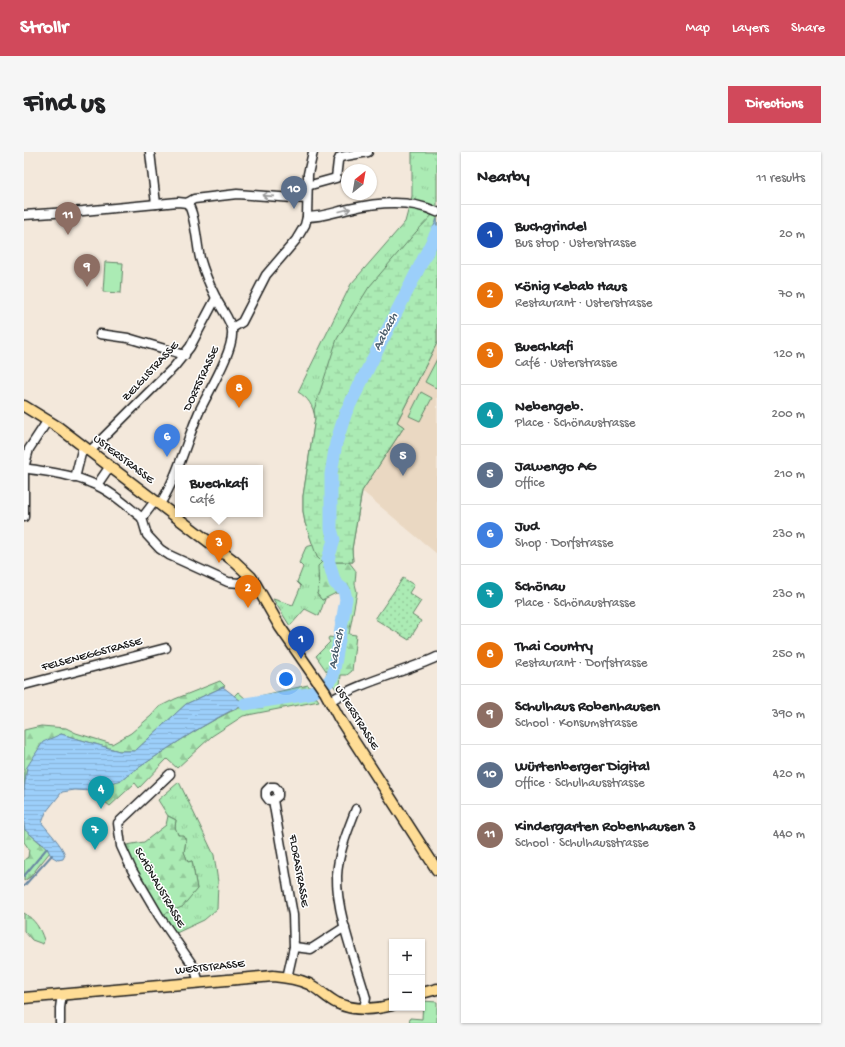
<!DOCTYPE html>
<html lang="en">
<head>
<meta charset="utf-8">
<style>
	:root { --surface:#fff; --page:#f6f6f6; --text:#202124; --muted:#757577; --line:#e0e0e0; --accent:#d1495b }
	body { margin:0; font-family:"Gochi Hand",sans-serif; background:var(--page); color:var(--text) }
	.controls { position:absolute; right:12px; bottom:12px; display:grid; overflow:hidden; border-radius:0px; box-shadow:0 1px 3px #0004 }
	.controls button { width:36px; height:36px; display:grid; place-items:center; padding:0; border:0; border-bottom:1px solid var(--line); background:var(--surface); color:var(--text); font:20px sans-serif }
	.compass { position:absolute; left:317px; top:12px; width:36px; height:36px; border-radius:50%; background:var(--surface); box-shadow:0 1px 3px #0004; rotate:31deg }
	.you { position:absolute; left:262px; top:527px; width:14px; height:14px; margin:-10px; border:3px solid #fff; border-radius:50%; background:#1a73e8; box-shadow:0 0 0 6px #1a73e833 }
	.badge { display:grid; place-items:center; width:26px; height:26px; border-radius:50%; background:var(--accent); color:#fff; font-size:13px; font-weight:700 }
	.pin { position:absolute; translate:-50% -33px; filter:drop-shadow(0 1px 2px #0008) }
	.pin::after { content:''; position:absolute; top:21px; width:14px; height:12px; background:inherit; clip-path:polygon(0 0,100% 0,50% 100%) }
	.popup { position:absolute; left:151px; top:313px; width:88px; height:52px; box-sizing:border-box; display:grid; place-content:center; border-radius:0px; background:var(--surface); filter:drop-shadow(0 1px 3px #0005); font-size:13px; white-space:nowrap; color:var(--muted) }
	.popup b { font-size:15px; color:var(--text) }
	.popup::after { content:''; position:absolute; left:50%; top:100%; margin-left:-8px; border:8px solid transparent; border-top-color:var(--surface) }
	.list { margin:0; padding:0; list-style:none }
	h2 { display:flex; justify-content:space-between; align-items:center; height:52px; margin:0; padding:0 16px; font-size:17px }
	h2 small { font-size:13px; font-weight:400; color:var(--muted) }
	.list li { display:grid; grid-template-columns:26px 1fr auto; gap:12px; align-items:center; box-sizing:border-box; height:60px; padding:0 16px; border-top:1px solid var(--line) }
	.list b { display:block; font-size:15px; white-space:nowrap }
	.list p { margin:0; font-size:13px; white-space:nowrap; color:var(--muted) }
	.list em { font-size:13px; font-style:normal; color:var(--muted) }
	.map { position:relative; flex:none; width:413px; height:871px; overflow:hidden; border-radius:0px }
	header { display:flex; align-items:center; gap:24px; box-sizing:border-box; height:56px; padding:0 20px; background:var(--accent); color:#fff }
	header strong { font-size:19px }
	nav { display:flex; gap:22px; margin-inline-start:auto; font-size:14px }
	.intro { display:flex; align-items:center; justify-content:space-between; box-sizing:border-box; height:96px; padding:0 24px }
	h1 { margin:0; font-size:28px }
	.button { padding:10px 18px; border-radius:0px; background:var(--accent); color:#fff; font-size:14px; font-weight:700 }
	main { display:flex; gap:24px; padding:0 24px }
	aside { flex:1; background:var(--surface); border-radius:0px; box-shadow:0 1px 3px #0004 }
	.map>svg:first-child { display:block }
</style>
</head>
<body>
<header>
<strong>Strollr</strong>
<nav><a>Map</a><a>Layers</a><a>Share</a></nav>
</header>
<div class="intro"><h1>Find us</h1><a class="button">Directions</a></div>
<main>
<div class="map">
<svg width="413" height="871" viewBox="0 0 413 871">
	<defs>
		<pattern id="grass-tufts" width="24" height="20" patternUnits="userSpaceOnUse"><rect width="24" height="20" fill="#abebb4"/><path d="M3 7l-1-3M5 7V3M7 7l1-3M15 17l-1-3M17 17v-4M19 17l1-3" fill="none" stroke="#93c99a"/></pattern>
		<pattern id="forest-firs" width="22" height="20" patternUnits="userSpaceOnUse"><rect width="22" height="20" fill="#abebb4"/><path d="M5 1l3.5 6h-7zM16 11l3.5 6h-7z" fill="#93c99a"/></pattern>
		<pattern id="wetland-marsh" width="20" height="14" patternUnits="userSpaceOnUse"><rect width="20" height="14" fill="#abebb4"/><path d="M1 5h8M5 5V1M11 12h8M15 12V8" fill="none" stroke="#93c99a"/></pattern>
		<pattern id="park-dots" width="8" height="8" patternUnits="userSpaceOnUse"><rect width="8" height="8" fill="#abebb4"/><path d="M2 2h.1M6 6h.1" fill="none" stroke="#93c99a" stroke-width="1.8" stroke-linecap="round"/></pattern>
		<pattern id="water-rules" width="6" height="5" patternUnits="userSpaceOnUse"><rect width="6" height="5" fill="#9ccffa"/><path d="M0 2.5h6" fill="none" stroke="#86b1d6"/></pattern>
	</defs>
	<rect width="100%" height="100%" fill="#f3e8db"/>
	<filter id="ink" filterUnits="userSpaceOnUse"><feTurbulence type="fractalNoise" baseFrequency=".025" numOctaves="2"/><feDisplacementMap in="SourceGraphic" scale="8" xChannelSelector="R" yChannelSelector="G"/><feConvolveMatrix kernelMatrix="1 2 1 2 8 2 1 2 1" color-interpolation-filters="sRGB"/></filter>
	<g filter="url(#ink)">
		<path fill="#ead8c2" d="M413,191V402L338,339L380,275L373,270Z"/>
		<g fill="url(#grass-tufts)" stroke="#648468">
			<path d="M388,0H413V191L373,270L380,275L338,339L328,397L329,410H298L294,426L296,433L293,442L298,448L301,447L295,464L281,457L266,474L249,447L269,453L277,434L273,430L279,415L275,411L282,395L289,393L281,371L279,359V344L291,266C289,253 284,246 274,240L327,132L381,70L388,44Z"/>
			<path d="M305,485L312,486L310,508L303,520L292,504L306,490L304,487Z"/>
			<path d="M155,630L190,703L194,730L193,757L180,768L148,783L135,764L165,745L173,737L168,709L164,710L160,700L162,688C152,682 150,679 152,668L144,664L134,648Z"/>
		</g>
		<g fill="url(#forest-firs)" stroke="#648468">
			<path d="M298,410H325L332,419L331,432L333,440L325,482L332,483L328,519L323,523H317L316,534L312,537L302,523L310,508L312,484L319,442L312,441L298,448L293,442C296,433 294,424 294,414Z"/>
			<path d="M196,529L201,534L162,552L111,599H95L37,582L3,615L0,638V578L17,574L42,576L52,581L88,592L107,581L127,564L135,555L151,547Z"/>
			<path d="M284,533L295,549L219,564L188,584L153,616L143,607L115,636L111,631L86,654L77,647L85,640L86,631L98,628L108,620C145,596 181,570 221,553L210,544L214,540L222,547Z"/>
			<path d="M144,664L152,668L151,675L154,683H159L162,688L160,700L164,710L168,709L173,737L158,755L135,764L97,694L120,690L142,673Z"/>
			<path d="M0,673C3,681 19,693 26,700L6,725L0,729V708L4,705L5,697L0,690Z"/>
			<path d="M0,761C11,768 16,776 20,788L19,792L8,788L0,779Z"/>
		</g>
		<path fill="url(#wetland-marsh)" stroke="#648468" d="M413,58V191L373,270L380,275L338,339L328,397L329,410H298L293,405L281,371L279,359V344L291,266L290,258L313,187L345,135L392,80Z"/>
		<path fill="url(#park-dots)" stroke="#648468" d="M379,426L390,433L385,441L397,449L388,463L397,469L385,488L351,467Z"/>
		<g fill="#abebb4" stroke="#648468">
			<path d="M81,110L99,111L97,141L79,140Z"/>
			<path d="M413,207V234L412,236L401,230Z"/>
			<path d="M397,240L408,246L396,269L385,264Z"/>
			<path d="M399,849L413,850V871H385L386,866L398,867Z"/>
		</g>
		<g fill="url(#water-rules)" stroke="#6987a1">
			<path d="M413,67C413,86 412,97 397,111V103Z"/>
			<path d="M199,535L221,552C181,570 145,596 108,620L98,628L86,631L85,640L51,638L38,640L22,660L18,671C25,680 38,693 41,703L39,707L34,708L27,704L23,696L1,678L0,673V638L3,615L19,590L37,582L95,599H111L162,552Z"/>
		</g>
		<g fill="none" stroke-linecap="round" stroke-linejoin="round">
			<g stroke="#6987a1" stroke-width="2">
				<path d="M0,724L23,696"/>
				<path d="M0,734L28,703"/>
			</g>
			<path stroke="#9ccffa" stroke-width="13" d="M221,552L285,542C295,538 303,533 309,524L322,447L320,438L311,431L304,407L310,388L307,377V322L312,291L322,260L413,80"/>
			<defs>
				<g id="minor">
					<path d="M126,0L132,52"/>
					<path d="M283,34L312,26L314,9L316,5L344,0"/>
					<path d="M0,63L59,59L154,50L163,51L170,47L213,42L283,47"/>
					<path d="M283,65C298,65 311,60 325,57C355,50 385,47 413,60"/>
					<path d="M208,176L218,170L242,123L272,88L281,73L283,65L284,22L289,0"/>
					<path d="M76,182L104,186L161,203"/>
					<path d="M66,299L150,215L166,195L192,146"/>
					<path d="M0,316C22,320 47,322 67,331C86,338 103,354 118,366"/>
					<path d="M51,326L59,294"/>
					<path d="M73,333L86,314"/>
					<path d="M131,349L118,366L123,383L136,397L145,403L204,430L215,431L227,425"/>
					<path d="M136,352C154,324 162,290 175,260C184,240 210,199 208,179C208,170 196,155 192,146C186,134 180,120 176,106C173,94 171,59 163,51"/>
					<path d="M0,365V316L5,297L24,268"/>
					<path d="M0,533L142,496"/>
					<path d="M306,549C339,529 378,521 413,505"/>
					<path d="M146,622L94,671L97,694L108,718L135,764L170,815L175,830"/>
					<path d="M249,648H245L242,644V639L246,635H251L254,639V644L249,648L265,741L269,763L270,795L263,826"/>
					<path d="M332,657C324,678 314,701 313,724C312,761 332,811 342,846L340,857"/>
					<path d="M270,795L287,797L321,775"/>
					<path d="M36,871V856L38,842"/>
				</g>
				<g id="major">
					<path d="M0,254L34,275L210,409L227,425L232,433L256,475L301,540L315,566L413,718"/>
					<path d="M398,841L413,837"/>
					<path d="M0,846L249,824C261,825 274,827 285,832C295,837 303,846 313,851C330,859 351,858 368,853"/>
				</g>
			</defs>
			<use href="#minor" stroke="#1c1c1c" stroke-width="11"/>
			<use href="#major" stroke="#1c1c1c" stroke-width="13"/>
			<use href="#minor" stroke="#fff" stroke-width="8"/>
			<use href="#major" stroke="#ffdd96" stroke-width="10"/>
		</g>
		<defs><path id="oneway-shaft" d="M-6 0H5M1.5-3L5.5 0L1.5 3" fill="none" stroke-width="1.6" stroke-linecap="round" stroke-linejoin="round"/></defs>
		<g stroke="#999">
			<use href="#oneway-shaft" transform="translate(244 44) rotate(-176)"/>
			<use href="#oneway-shaft" transform="translate(321 58) rotate(-14)"/>
		</g>
	</g>
	<g text-anchor="middle" dominant-baseline="central" stroke-width="3" stroke-linejoin="round" paint-order="stroke">
		<g font-size="12" fill="#1c1c1c" stroke="#fff">
			<text transform="translate(127 220) rotate(-47)">ZELGLISTRASSE</text>
			<text transform="translate(178 227) rotate(-65)">DORFSTRASSE</text>
			<text transform="translate(99 308) rotate(37)">USTERSTRASSE</text>
			<text transform="translate(68 503) rotate(-15)">FELSENEGGSTRASSE</text>
			<text transform="translate(332 566) rotate(58)">USTERSTRASSE</text>
			<text transform="translate(274 719) rotate(80)">FLORASTRASSE</text>
			<text transform="translate(135 736) rotate(60)">SCHÖNAUSTRASSE</text>
			<text transform="translate(186 816) rotate(-6)">WESTSTRASSE</text>
		</g>
		<g font-size="13" font-style="italic" fill="#495b6a" stroke="#fff">
			<text transform="translate(362 180) rotate(-63)">Aabach</text>
			<text transform="translate(313 497) rotate(-79)">Aabach</text>
		</g>
	</g>
</svg>
<div class="controls">
<button>+</button>
<button>−</button>
</div>
<svg class="compass" viewBox="-18 -18 36 36"><path d="M0-13l5 13h-10z" fill="#e53935"/><path d="M0 13l5-13h-10z" fill="#757577"/></svg>
<div class="you"></div>
<div class="pin badge" style="left:277px;top:507px;background:#1a4fb4">1</div>
<div class="pin badge" style="left:224px;top:456px;background:#e8710a">2</div>
<div class="pin badge" style="left:195px;top:411px;background:#e8710a">3</div>
<div class="popup"><b>Buechkafi</b>Café</div>
<div class="pin badge" style="left:77px;top:657px;background:#0f9aa8">4</div>
<div class="pin badge" style="left:379px;top:324px;background:#5c6f8a">5</div>
<div class="pin badge" style="left:143px;top:305px;background:#3f7fe0">6</div>
<div class="pin badge" style="left:71px;top:698px;background:#0f9aa8">7</div>
<div class="pin badge" style="left:215px;top:256px;background:#e8710a">8</div>
<div class="pin badge" style="left:63px;top:135px;background:#8d6e63">9</div>
<div class="pin badge" style="left:270px;top:57px;background:#5c6f8a">10</div>
<div class="pin badge" style="left:44px;top:83px;background:#8d6e63">11</div>
</div>
<aside>
<h2>Nearby<small>11 results</small></h2>
<ul class="list">
<li><span class="badge" style="background:#1a4fb4">1</span><div><b>Buchgrindel</b><p>Bus stop · Usterstrasse</p></div><em>20 m</em></li>
<li><span class="badge" style="background:#e8710a">2</span><div><b>König Kebab Haus</b><p>Restaurant · Usterstrasse</p></div><em>70 m</em></li>
<li><span class="badge" style="background:#e8710a">3</span><div><b>Buechkafi</b><p>Café · Usterstrasse</p></div><em>120 m</em></li>
<li><span class="badge" style="background:#0f9aa8">4</span><div><b>Nebengeb.</b><p>Place · Schönaustrasse</p></div><em>200 m</em></li>
<li><span class="badge" style="background:#5c6f8a">5</span><div><b>Jawengo AG</b><p>Office</p></div><em>210 m</em></li>
<li><span class="badge" style="background:#3f7fe0">6</span><div><b>Jud</b><p>Shop · Dorfstrasse</p></div><em>230 m</em></li>
<li><span class="badge" style="background:#0f9aa8">7</span><div><b>Schönau</b><p>Place · Schönaustrasse</p></div><em>230 m</em></li>
<li><span class="badge" style="background:#e8710a">8</span><div><b>Thai Country</b><p>Restaurant · Dorfstrasse</p></div><em>250 m</em></li>
<li><span class="badge" style="background:#8d6e63">9</span><div><b>Schulhaus Robenhausen</b><p>School · Konsumstrasse</p></div><em>390 m</em></li>
<li><span class="badge" style="background:#5c6f8a">10</span><div><b>Würtenberger Digital</b><p>Office · Schulhausstrasse</p></div><em>420 m</em></li>
<li><span class="badge" style="background:#8d6e63">11</span><div><b>Kindergarten Robenhausen 3</b><p>School · Schulhausstrasse</p></div><em>440 m</em></li>
</ul>
</aside>
</main>
</body>
</html>
